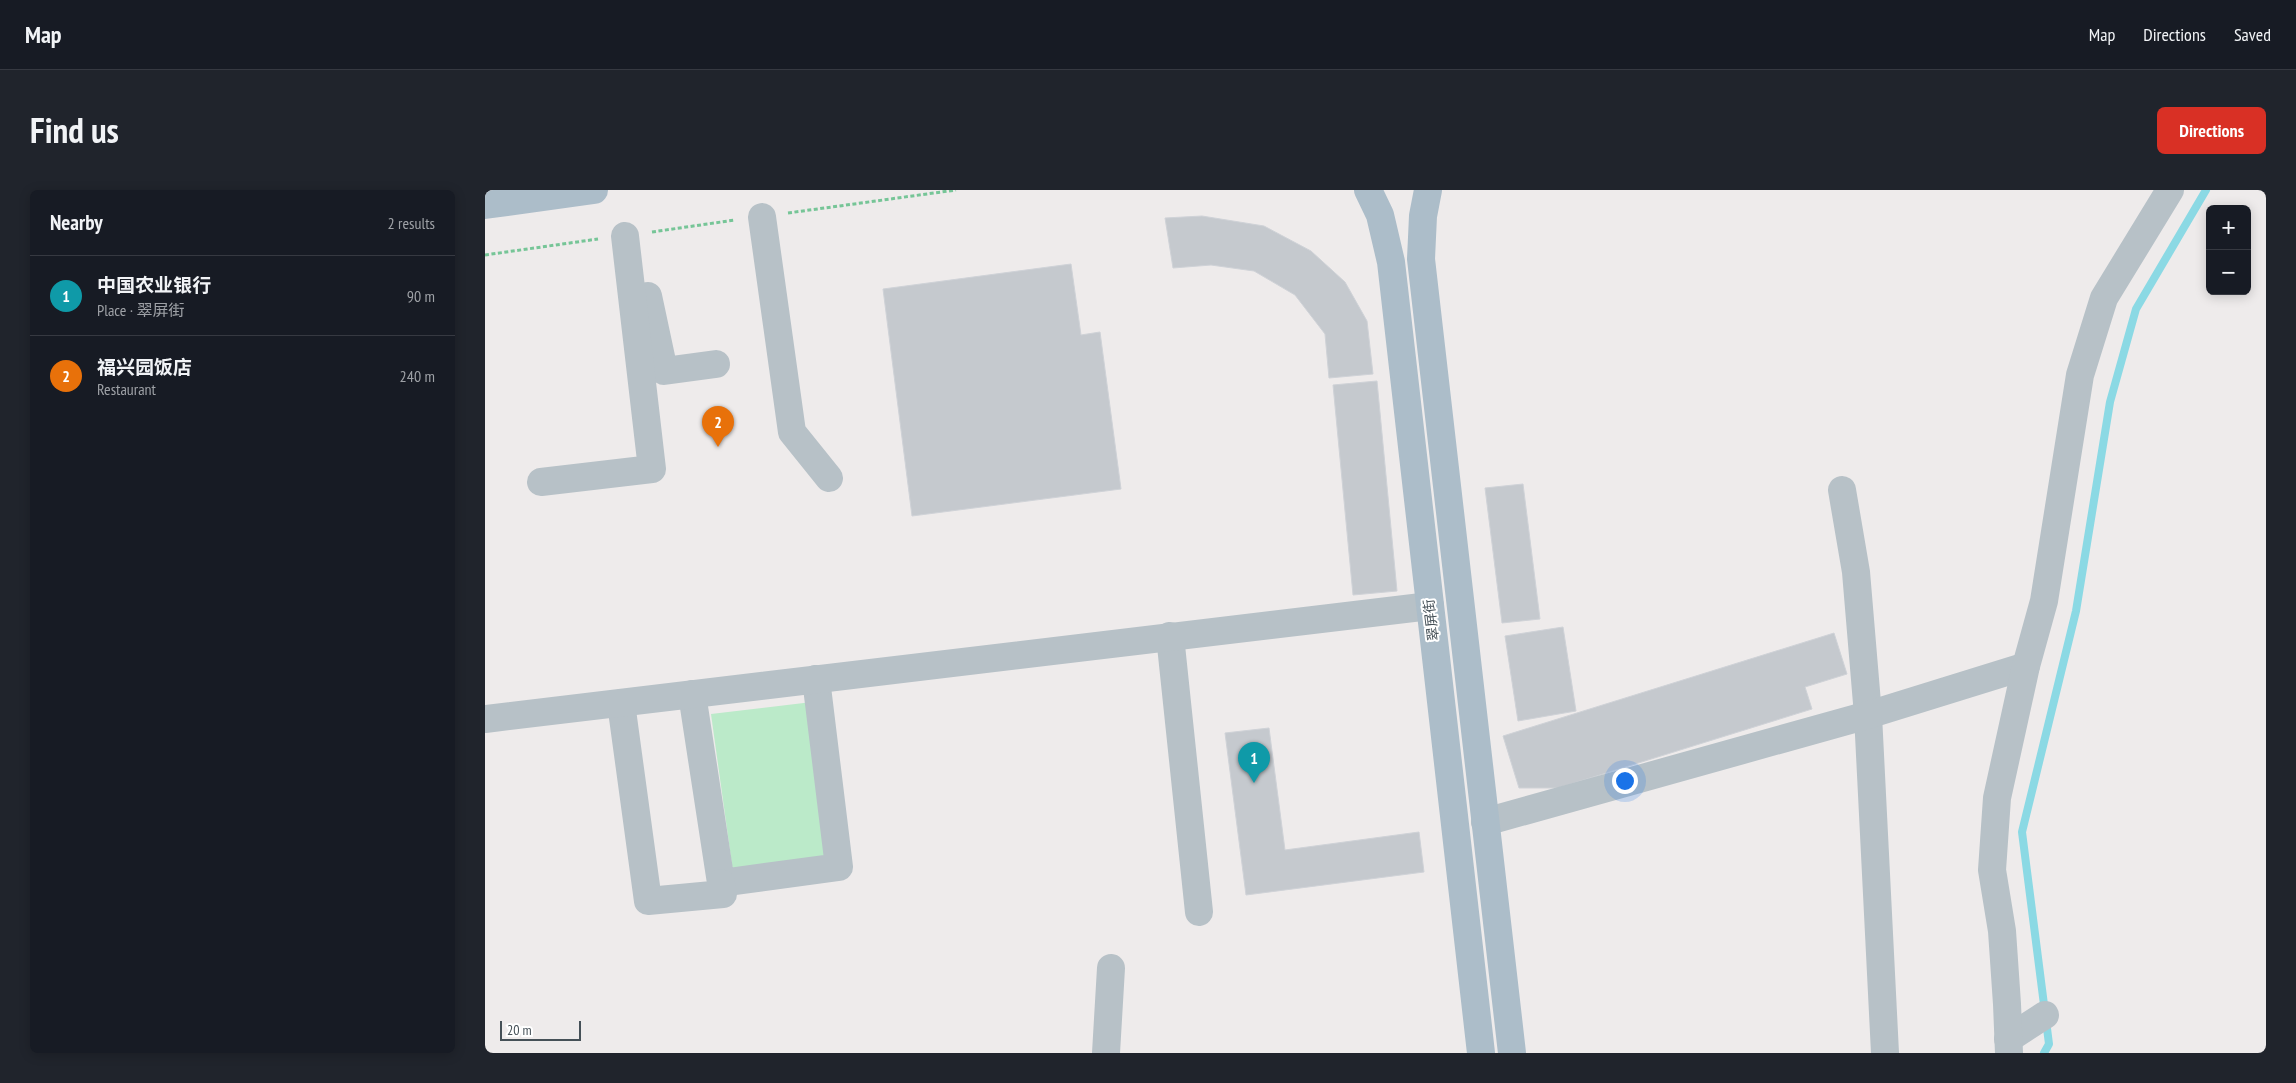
<!DOCTYPE html>
<html lang="en">
<head>
<meta charset="utf-8">
<style>
	:root { --surface:#171b24; --page:#20242c; --text:#f1f3f6; --muted:#9ea1a6; --line:#363941; --accent:#d93025 }
	body { margin:0; font-family:"PT Sans Narrow","Noto Sans SC",sans-serif; background:var(--page); color:var(--text) }
	.controls { position:absolute; right:15px; top:15px; display:grid; overflow:hidden; border-radius:8px; box-shadow:0 2px 12px #0003 }
	.controls button { width:45px; height:45px; display:grid; place-items:center; padding:0; border:0; border-bottom:1px solid var(--line); background:var(--surface); color:var(--text); font:25px sans-serif }
	.scale { position:absolute; left:15px; bottom:12px; width:81px; box-sizing:border-box; padding-left:5px; border:2px solid #455057; border-top:0; font-size:14px; line-height:18px; white-space:nowrap; color:#455057; -webkit-text-stroke:4px #fff; paint-order:stroke }
	.you { position:absolute; left:1139px; top:590px; width:18px; height:18px; margin:-12px; border:4px solid #fff; border-radius:50%; background:#1a73e8; box-shadow:0 0 0 8px #1a73e833 }
	.badge { display:grid; place-items:center; width:32px; height:32px; border-radius:50%; background:var(--accent); color:#fff; font-size:16px; font-weight:700 }
	.pin { position:absolute; translate:-50% -41px; filter:drop-shadow(0 1px 2px #0008) }
	.pin::after { content:''; position:absolute; top:26px; width:18px; height:15px; background:inherit; clip-path:polygon(0 0,100% 0,50% 100%) }
	.list { margin:0; padding:0; list-style:none }
	h2 { display:flex; justify-content:space-between; align-items:center; height:65px; margin:0; padding:0 20px; font-size:21px }
	h2 small { font-size:16px; font-weight:400; color:var(--muted) }
	.list li { display:grid; grid-template-columns:32px 1fr auto; gap:15px; align-items:center; box-sizing:border-box; height:80px; padding:0 20px; border-top:1px solid var(--line) }
	.list b { display:block; font-size:19px; white-space:nowrap }
	.list p { margin:0; font-size:16px; white-space:nowrap; color:var(--muted) }
	.list em { font-size:16px; font-style:normal; color:var(--muted) }
	.map { position:relative; flex:none; width:1781px; height:863px; overflow:hidden; border-radius:8px }
	header { display:flex; align-items:center; gap:30px; box-sizing:border-box; height:70px; padding:0 25px; background:var(--surface); border-bottom:1px solid var(--line) }
	header strong { font-size:24px }
	nav { display:flex; gap:28px; margin-inline-start:auto; font-size:18px }
	.intro { display:flex; align-items:center; justify-content:space-between; box-sizing:border-box; height:120px; padding:0 30px }
	h1 { margin:0; font-size:35px }
	.button { padding:12px 22px; border-radius:8px; background:var(--accent); color:#fff; font-size:18px; font-weight:700 }
	main { display:flex; gap:30px; padding:0 30px }
	aside { flex:1; background:var(--surface); border-radius:8px; box-shadow:0 2px 12px #0003 }
	.map>svg:first-child { display:block }
</style>
</head>
<body>
<header>
<strong>Map</strong>
<nav><a>Map</a><a>Directions</a><a>Saved</a></nav>
</header>
<div class="intro"><h1>Find us</h1><a class="button">Directions</a></div>
<main>
<aside>
<h2>Nearby<small>2 results</small></h2>
<ul class="list">
<li><span class="badge" style="background:#0f9aa8">1</span><div><b>中国农业银行</b><p>Place · 翠屏街</p></div><em>90 m</em></li>
<li><span class="badge" style="background:#e8710a">2</span><div><b>福兴园饭店</b><p>Restaurant</p></div><em>240 m</em></li>
</ul>
</aside>
<div class="map">
<svg width="1781" height="863" viewBox="0 0 1781 863">
	<rect width="100%" height="100%" fill="#eeebeb"/>
	<path fill="#bbeac9" d="M327,512L345,670L248,682L226,524Z"/>
	<g fill="none" stroke-linecap="round" stroke-linejoin="round">
		<path stroke="#8bd9e4" stroke-width="8" d="M1559,863L1564,854L1537,642L1591,421L1625,212L1651,119L1721,0"/>
	</g>
	<g fill="#c5c9ce" stroke="#cfd2d7">
		<path d="M717,26L779,36L826,61L860,92L882,131L888,184L844,188L840,144L810,105L769,81L726,75L688,78L680,28Z"/>
		<path d="M586,74L596,145L615,142L636,299L427,326L398,99Z"/>
		<path d="M892,191L912,401L868,405L848,195Z"/>
		<path d="M1038,294L1055,429L1017,433L1000,298Z"/>
		<path d="M1078,437L1091,521L1033,531L1020,446Z"/>
		<path d="M1349,443L1362,484L1320,497L1327,519L1073,598H1034L1018,546Z"/>
		<path d="M784,538L800,660L934,642L939,682L761,705L740,543Z"/>
	</g>
	<g fill="none" stroke-linecap="round" stroke-linejoin="round">
		<g stroke="#76c597" stroke-width="3" stroke-dasharray="4 2.5" stroke-linecap="butt">
			<path d="M303,23L471,0"/>
			<path d="M167,42L250,30"/>
			<path d="M0,65L113,49"/>
		</g>
		<g stroke="#b7c1c7" stroke-width="28">
			<path d="M277,27L307,242L344,288"/>
			<path d="M163,106L179,181L231,174"/>
			<path d="M56,292L167,279L140,46"/>
			<path d="M1357,300L1371,382L1383,525L1400,863"/>
			<path d="M685,446L714,722"/>
			<path d="M207,504L236,693L354,677L331,489"/>
			<path d="M136,513L163,711L238,704L236,693"/>
			<path d="M0,529L945,416"/>
			<path d="M1000,632L1383,525L1541,476"/>
			<path d="M1523,849L1560,825"/>
			<path d="M621,863L626,778"/>
			<path d="M1524,863L1522,814L1517,741L1507,680L1512,608L1541,476L1559,411L1595,185L1619,108L1685,0"/>
		</g>
		<g stroke="#acbdc9" stroke-width="28">
			<path d="M883,0L895,25L906,72L996,863"/>
			<path d="M943,0L938,26L936,69L1027,863"/>
			<path d="M0,15L109,0"/>
		</g>
	</g>
	<g text-anchor="middle" dominant-baseline="central" stroke-width="4" stroke-linejoin="round" paint-order="stroke">
		<g font-size="14" fill="#455057" stroke="#fff">
			<text transform="translate(946 430) rotate(-97)">翠屏街</text>
		</g>
	</g>
</svg>
<div class="controls">
<button>+</button>
<button>−</button>
</div>
<div class="scale">20 m</div>
<div class="you"></div>
<div class="pin badge" style="left:769px;top:593px;background:#0f9aa8">1</div>
<div class="pin badge" style="left:233px;top:257px;background:#e8710a">2</div>
</div>
</main>
</body>
</html>
